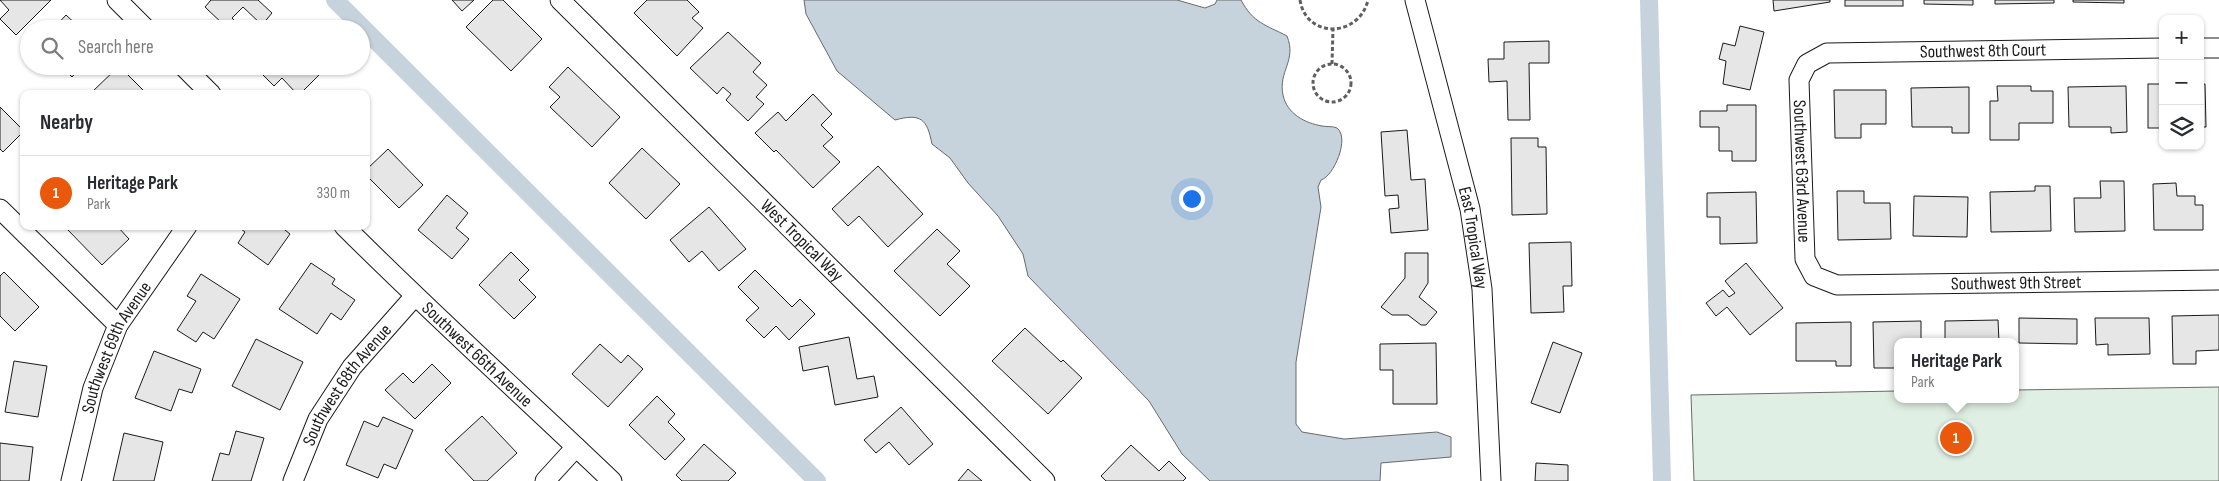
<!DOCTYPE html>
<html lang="en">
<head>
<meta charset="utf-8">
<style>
	:root { --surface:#fff; --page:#f7f7f7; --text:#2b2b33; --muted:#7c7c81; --line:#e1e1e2; --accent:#ea580c }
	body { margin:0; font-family:"Sofia Sans Condensed",sans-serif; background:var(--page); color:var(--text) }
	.controls { position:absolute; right:15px; top:15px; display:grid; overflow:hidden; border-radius:10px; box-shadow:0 1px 4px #0004 }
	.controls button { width:45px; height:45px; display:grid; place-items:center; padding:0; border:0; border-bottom:1px solid var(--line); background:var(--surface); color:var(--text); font:25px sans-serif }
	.you { position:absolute; left:1191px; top:198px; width:18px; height:18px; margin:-12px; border:4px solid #fff; border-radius:50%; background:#1a73e8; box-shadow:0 0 0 8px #1a73e833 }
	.badge { display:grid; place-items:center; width:32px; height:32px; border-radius:50%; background:var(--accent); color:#fff; font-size:16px; font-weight:700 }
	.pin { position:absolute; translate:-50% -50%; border:2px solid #fff; box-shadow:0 1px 5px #0006 }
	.popup { position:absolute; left:1894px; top:338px; width:125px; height:65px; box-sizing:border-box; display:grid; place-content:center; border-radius:10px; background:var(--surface); filter:drop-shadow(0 1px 4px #0005); font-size:16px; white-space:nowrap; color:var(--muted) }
	.popup b { font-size:19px; color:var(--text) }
	.popup::after { content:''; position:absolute; left:50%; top:100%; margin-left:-10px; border:10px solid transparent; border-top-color:var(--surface) }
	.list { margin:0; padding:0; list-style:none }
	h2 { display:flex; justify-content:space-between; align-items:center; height:65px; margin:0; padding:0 20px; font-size:21px }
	h2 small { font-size:16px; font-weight:400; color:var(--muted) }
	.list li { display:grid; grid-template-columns:32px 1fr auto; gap:15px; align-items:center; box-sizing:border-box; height:75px; padding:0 20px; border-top:1px solid var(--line) }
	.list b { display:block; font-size:19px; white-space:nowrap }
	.list p { margin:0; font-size:16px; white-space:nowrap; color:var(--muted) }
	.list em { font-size:16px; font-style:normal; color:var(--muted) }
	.icon { flex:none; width:28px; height:28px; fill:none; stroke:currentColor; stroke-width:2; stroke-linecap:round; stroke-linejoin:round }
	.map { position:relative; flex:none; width:2219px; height:481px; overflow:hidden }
	.search { position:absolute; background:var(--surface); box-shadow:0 1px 4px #0004; left:20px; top:20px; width:350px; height:55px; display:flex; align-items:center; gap:12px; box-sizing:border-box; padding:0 18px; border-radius:28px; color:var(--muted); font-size:19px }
	.panel { position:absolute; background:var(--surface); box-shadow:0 1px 4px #0004; left:20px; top:90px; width:350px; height:140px; border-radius:10px }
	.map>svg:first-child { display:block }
</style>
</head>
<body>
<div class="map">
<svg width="2219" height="481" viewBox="0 0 2219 481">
	<rect width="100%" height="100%" fill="#fff"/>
	<path fill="#e0efe3" stroke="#6a6a6a" d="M2219,387V481H1694L1691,395L1897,391V399H2015V390Z"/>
	<path fill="#c6d2dc" stroke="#6a6a6a" d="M804,0H1177L1205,8L1215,4L1217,0H1241C1253,23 1266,25 1287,36C1297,61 1278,71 1283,95C1287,114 1305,123 1322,126C1327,127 1333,126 1337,128C1350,138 1334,176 1321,180L1318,187L1321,207L1296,362V424L1302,432L1344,439L1437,432L1451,437V457L1381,463L1380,481H1210L1182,454L1149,401L1028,276L1023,254L998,216L968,183L950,158L932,144C927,119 921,113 895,120L837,71L806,14Z"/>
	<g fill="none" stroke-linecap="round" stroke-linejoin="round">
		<g stroke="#c6d2dc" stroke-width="18">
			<path d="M335,0L817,481"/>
			<path d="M1649,0L1662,481"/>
		</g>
	</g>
	<g fill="#e6e6e6" stroke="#1a1a1a">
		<path d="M0,0H51L16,35L0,19L9,10Z"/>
		<path d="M211,0H258L272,13L262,25L243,7L232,18L243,29H222L225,26L205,7Z"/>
		<path d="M452,0H474L462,11Z"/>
		<path d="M493,0H503L542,39L511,71L466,27Z"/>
		<path d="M647,0H687L699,12L692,18L703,28L677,56L634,13Z"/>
		<path d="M1773,0H1830V2L1774,11Z"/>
		<rect x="1845" y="0" width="58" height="6"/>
		<path d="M1924,0H1973V5L1924,4Z"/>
		<path d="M1995,0H2054V3L1995,4Z"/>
		<path d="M2073,0H2124V3L2073,2Z"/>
		<path d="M66,15L81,29H53Z"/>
		<path d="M1740,26L1764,32L1750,90L1723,84L1726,61L1719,59L1723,43L1735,46Z"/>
		<path d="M728,32L761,63L753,72L767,85L756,97L764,104L748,121L726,100L731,94L723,87L717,94L690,68Z"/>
		<path d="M1549,41V63H1529L1530,120H1508L1507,81L1489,82L1488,59H1504V42Z"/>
		<path d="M61,66H82L72,77Z"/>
		<path d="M119,66L147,94H95L92,92Z"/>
		<path d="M258,66H312L320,74L300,94H297L282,78L274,86L256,68Z"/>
		<path d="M568,67L620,117L592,147L550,107L560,97L549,87Z"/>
		<rect x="2148" y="84" width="15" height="44"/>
		<path d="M2200,84H2205L2206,127H2200Z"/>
		<path d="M1997,86H2031V91H2053V123H2019V140H1990V101H1998Z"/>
		<path d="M2126,86L2127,132L2111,133V127H2069L2068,87Z"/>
		<path d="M1969,87V133H1952V127H1912L1911,88Z"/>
		<path d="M1834,90H1886V124H1861V138H1835Z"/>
		<path d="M813,94L832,114L821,125L833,137L823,146L840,162L813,188L776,150L774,152L755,133L778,112L786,121Z"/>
		<path d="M1727,105H1756V161H1732V151H1719V127H1700V111H1727Z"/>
		<path d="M0,107L24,131L3,152L0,149Z"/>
		<path d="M1407,130L1411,180L1425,179L1428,230L1391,233L1389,209L1399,208L1398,195L1385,196L1381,132Z"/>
		<path d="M1511,138H1538V147H1546L1547,214L1512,215Z"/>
		<path d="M642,148L680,184L646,219L609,183Z"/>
		<path d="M388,149L423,185L399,208L366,175V170Z"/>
		<path d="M878,166L923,214L888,247L859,216L848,226L832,209Z"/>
		<path d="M2100,181H2124L2125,231L2075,232L2074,198H2101Z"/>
		<path d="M2176,183L2177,196H2195V205H2203V230H2154L2153,184Z"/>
		<path d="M2035,186H2050L2051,231L1991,232L1990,192L2035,191Z"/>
		<path d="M1837,191H1864V203H1890L1891,239L1838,240Z"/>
		<path d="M1756,192L1757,243L1720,244V217H1707V193Z"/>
		<path d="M447,195L468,213L456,228L469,239L452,259L418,230Z"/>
		<path d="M1914,196L1968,197L1967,237L1913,236Z"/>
		<path d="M709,207L746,249L719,271L702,251L689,262L670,240Z"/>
		<path d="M68,226H117L129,239L102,265L66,228Z"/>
		<path d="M237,226H280L290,234L268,265L238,243L245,232Z"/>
		<path d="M937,229L960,251L947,264L970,286L940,316L894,271Z"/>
		<path d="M1571,242L1572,286H1563L1564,312L1531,313L1529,243Z"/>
		<path d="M511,252L529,270L519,280L536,297L514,319L479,285Z"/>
		<path d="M1405,253H1428V283L1419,297L1437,312L1426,325H1421L1408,315H1392L1381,307L1405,278Z"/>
		<path d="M311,263L335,279L332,284L355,300L341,320L331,313L317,334L279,309Z"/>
		<path d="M1746,263L1783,308L1750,335L1727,307L1716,316L1706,303L1723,290L1729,297L1735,293L1725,281Z"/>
		<path d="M755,270L792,307L800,299L815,314L789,340L776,326L764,338L746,320L759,308L738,287Z"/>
		<path d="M4,272L39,307L15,331L0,316V276Z"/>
		<path d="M201,274L240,299L214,339L203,332L196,342L177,330L196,301L187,296Z"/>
		<path d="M2219,315V350L2196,351V364H2173L2172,316Z"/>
		<path d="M2019,318L2077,319V344L2019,343Z"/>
		<path d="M2095,318H2149L2150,354L2108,355V344L2096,345Z"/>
		<path d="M1998,320L1999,342H1945V321Z"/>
		<path d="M1921,321V342H1897V368H1874L1873,322Z"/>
		<path d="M1851,322V366H1836V361H1796V323Z"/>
		<path d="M1025,328L1061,362L1063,360L1082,378L1048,414L992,361Z"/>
		<path d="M849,337L857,379L874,376L878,397L835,405L828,366L803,371L799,347Z"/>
		<path d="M256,339L303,362L280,410L232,386Z"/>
		<path d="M1553,342L1582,353L1560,413L1531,403Z"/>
		<path d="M1436,343L1437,404H1393V370H1380V344Z"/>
		<path d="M600,344L621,363L628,355L643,369L608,407L572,374Z"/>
		<path d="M154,351L201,369L192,393L179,389L171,411L135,398Z"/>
		<path d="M14,361L47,366L38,417L5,412Z"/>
		<path d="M432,364L451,383L415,419L385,390L403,373L413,383Z"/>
		<path d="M657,396L675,414L668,422L685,439L665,460L629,425Z"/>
		<path d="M901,407L933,444L909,465L889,442L876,453L864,440Z"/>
		<path d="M482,416L517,453L487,481H474L445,450Z"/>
		<path d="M383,417L413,430L396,469L384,464L378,478L346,465L364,421L378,427Z"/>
		<path d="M236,431L264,438L251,481H212L220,453L229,455Z"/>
		<path d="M124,433L163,442L154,481H113Z"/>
		<path d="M0,443L33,447L29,481H0Z"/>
		<path d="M704,444L736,473L728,481H682L676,475Z"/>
		<path d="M1131,445L1159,471L1169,461L1186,478L1183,481H1106L1101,476Z"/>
		<path d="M1536,463L1568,465V481H1535Z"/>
		<path d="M968,469L982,481H958Z"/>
	</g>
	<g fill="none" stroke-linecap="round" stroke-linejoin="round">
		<defs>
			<g id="minor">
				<path d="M117,0L146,29"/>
				<path id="s1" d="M560,0L1045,481"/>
				<path id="s2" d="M1415,0L1470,209L1482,289L1491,481"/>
				<path id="s3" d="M2163,48L1827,53L1807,64L1799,80L1805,259L1814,276L1837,285L2219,280"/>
				<path d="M2200,48H2219"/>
				<path d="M183,66L211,94"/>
				<path d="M0,209L118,325"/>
				<path id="s4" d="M344,226C431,313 523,396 612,481"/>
				<path id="s5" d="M71,481L93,388L118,325L187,226"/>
				<path id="s6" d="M293,481L318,419L352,367L414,297"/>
				<path d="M545,481L576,447"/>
			</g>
		</defs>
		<use href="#minor" stroke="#1a1a1a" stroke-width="21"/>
		<g stroke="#5f5f5f" stroke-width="3" stroke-dasharray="4 2.5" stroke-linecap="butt">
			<path d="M1300,0C1306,39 1359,38 1368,0"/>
			<path d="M1332,64L1333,29"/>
			<circle cx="1332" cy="83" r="19"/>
		</g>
		<use href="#minor" stroke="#fff" stroke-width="19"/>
	</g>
	<g text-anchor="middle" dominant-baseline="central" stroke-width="4" stroke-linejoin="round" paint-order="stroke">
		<g font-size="18" fill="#1a1a1a" stroke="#fff">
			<text transform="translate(1983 51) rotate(-1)">Southwest 8th Court</text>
			<text stroke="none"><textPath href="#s3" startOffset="468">Southwest 63rd Avenue</textPath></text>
			<text stroke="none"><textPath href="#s2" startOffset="245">East Tropical Way</textPath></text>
			<text stroke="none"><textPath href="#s1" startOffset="341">West Tropical Way</textPath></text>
			<text stroke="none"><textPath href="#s3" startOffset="779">Southwest 9th Street</textPath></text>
			<text stroke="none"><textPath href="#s5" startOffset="142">Southwest 69th Avenue</textPath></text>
			<text stroke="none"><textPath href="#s4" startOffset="185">Southwest 66th Avenue</textPath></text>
			<text stroke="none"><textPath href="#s6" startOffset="111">Southwest 68th Avenue</textPath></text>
		</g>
	</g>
</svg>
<div class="controls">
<button>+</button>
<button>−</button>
<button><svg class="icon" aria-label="layers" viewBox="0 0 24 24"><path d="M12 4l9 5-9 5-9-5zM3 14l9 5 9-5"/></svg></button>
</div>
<div class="you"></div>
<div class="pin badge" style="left:1956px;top:438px">1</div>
<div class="popup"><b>Heritage Park</b>Park</div>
<div class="search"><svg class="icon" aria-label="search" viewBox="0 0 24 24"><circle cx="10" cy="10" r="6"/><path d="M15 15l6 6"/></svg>Search here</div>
<section class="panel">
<h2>Nearby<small></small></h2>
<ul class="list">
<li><span class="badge">1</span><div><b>Heritage Park</b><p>Park</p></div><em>330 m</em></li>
</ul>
</section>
</div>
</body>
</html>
